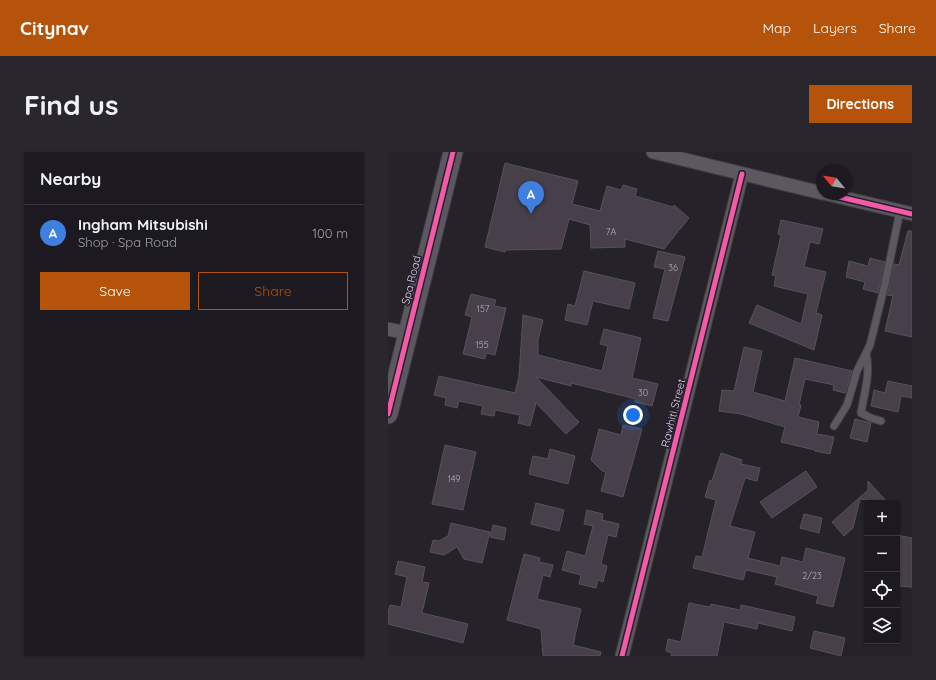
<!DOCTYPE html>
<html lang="en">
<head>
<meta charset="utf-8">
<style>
	:root { --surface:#1c1a20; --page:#29272d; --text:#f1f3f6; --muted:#a0a1a5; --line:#3a383e; --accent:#b45309 }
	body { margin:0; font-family:Quicksand,sans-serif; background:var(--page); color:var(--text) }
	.controls { position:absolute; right:12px; bottom:12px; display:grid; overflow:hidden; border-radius:0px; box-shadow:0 1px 3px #0004 }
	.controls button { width:36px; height:36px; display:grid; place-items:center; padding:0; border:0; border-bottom:1px solid var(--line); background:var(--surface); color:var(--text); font:20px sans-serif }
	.compass { position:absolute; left:428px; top:12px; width:36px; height:36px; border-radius:50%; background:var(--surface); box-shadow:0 1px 3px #0004; rotate:300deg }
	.you { position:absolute; left:245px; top:263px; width:14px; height:14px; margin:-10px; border:3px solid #fff; border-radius:50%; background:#1a73e8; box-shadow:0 0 0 6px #1a73e833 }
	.badge { display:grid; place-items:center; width:26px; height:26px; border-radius:50%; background:var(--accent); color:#fff; font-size:13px; font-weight:700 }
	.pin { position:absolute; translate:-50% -33px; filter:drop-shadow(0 1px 2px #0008) }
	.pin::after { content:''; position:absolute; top:21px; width:14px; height:12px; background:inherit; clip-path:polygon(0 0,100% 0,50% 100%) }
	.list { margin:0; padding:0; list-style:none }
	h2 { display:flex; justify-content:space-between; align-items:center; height:52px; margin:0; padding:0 16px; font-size:17px }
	h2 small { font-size:13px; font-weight:400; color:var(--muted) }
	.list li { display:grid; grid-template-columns:26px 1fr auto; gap:12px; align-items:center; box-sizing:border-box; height:56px; padding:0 16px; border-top:1px solid var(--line) }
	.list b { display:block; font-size:15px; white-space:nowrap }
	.list p { margin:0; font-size:13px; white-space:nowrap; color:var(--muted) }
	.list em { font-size:13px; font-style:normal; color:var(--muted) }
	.actions { display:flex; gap:8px; padding:12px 16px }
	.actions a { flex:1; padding:9px 0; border:1px solid var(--accent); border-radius:0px; text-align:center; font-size:14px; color:var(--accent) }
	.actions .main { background:var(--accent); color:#fff }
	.icon { flex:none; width:22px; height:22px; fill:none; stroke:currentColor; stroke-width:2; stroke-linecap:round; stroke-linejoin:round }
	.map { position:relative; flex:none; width:524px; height:504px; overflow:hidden; border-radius:0px }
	header { display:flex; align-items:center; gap:24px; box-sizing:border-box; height:56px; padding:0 20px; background:var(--accent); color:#fff }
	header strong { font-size:19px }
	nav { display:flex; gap:22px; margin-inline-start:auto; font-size:14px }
	.intro { display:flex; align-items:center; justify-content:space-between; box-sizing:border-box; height:96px; padding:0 24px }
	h1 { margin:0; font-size:28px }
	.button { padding:10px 18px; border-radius:0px; background:var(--accent); color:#fff; font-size:14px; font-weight:700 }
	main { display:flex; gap:24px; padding:0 24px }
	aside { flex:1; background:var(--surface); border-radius:0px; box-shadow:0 1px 3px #0004 }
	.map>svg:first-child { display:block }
</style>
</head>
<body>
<header>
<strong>Citynav</strong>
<nav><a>Map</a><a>Layers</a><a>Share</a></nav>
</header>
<div class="intro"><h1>Find us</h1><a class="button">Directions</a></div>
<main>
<aside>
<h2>Nearby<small></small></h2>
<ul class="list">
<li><span class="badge" style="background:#3f7fe0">A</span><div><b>Ingham Mitsubishi</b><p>Shop · Spa Road</p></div><em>100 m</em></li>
</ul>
<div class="actions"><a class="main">Save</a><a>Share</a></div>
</aside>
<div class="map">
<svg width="524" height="504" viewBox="0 0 524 504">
	<rect width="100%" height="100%" fill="#26222a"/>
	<g fill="#473f49" stroke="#575258">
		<path d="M117,11L190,29L184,52L212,59L219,34L233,38L235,33L249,37L247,44L285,55L286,53L301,66L276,97L237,87V95L203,96L202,73L181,67L173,97L118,98L117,100L97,95Z"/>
		<path d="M393,68L435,77L431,92L422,90L416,115L438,120L428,161L434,163L426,198L361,171L369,153L413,172L420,142L386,134L388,124L384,123L393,83L390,82Z"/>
		<path d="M520,79H524V185L497,179L505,144L499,143L506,112L511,113Z"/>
		<path d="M270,99L297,105L280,169L265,166L277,117L266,115Z"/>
		<path d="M482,106L497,110L490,141L475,137L477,130L458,125L461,109L480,114Z"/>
		<path d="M196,119L247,131L241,157L205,149L199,173L177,168L180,152L187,154Z"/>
		<path d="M83,142L108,148L106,154L118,156L107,203L98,201L97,207L75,202L84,165L77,163Z"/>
		<path d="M135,163L155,168L150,188V203L214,219L220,194L212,192L216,177L253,186L244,226L270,232L264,254L247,250L248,247L183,231V234L148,225L191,270L178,282L148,251L142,274L130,271L132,263L107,258L106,264L93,262L95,254L71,249L69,256L57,253L58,246L46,243L51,224L127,241L131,225Z"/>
		<path d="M356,195L374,199L365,240L397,249L407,206L464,219L457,241L445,238L446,233L417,227L411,253H413L410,265L431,270L429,282L446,285L442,302L427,299V298L393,290L397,275L353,262L331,259L334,238L346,239Z"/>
		<path d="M500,229L524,234V246L513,244L510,260L483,254L486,238L497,241Z"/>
		<path d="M467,267L483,271L479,290L462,286Z"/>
		<path d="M235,273L254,277L235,345L213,339L218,320L214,319L203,308L211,277L233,283Z"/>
		<path d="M57,293L88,300L75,358L44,352Z"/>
		<path d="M162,297L187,304L180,332L141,322L145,304L160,307Z"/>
		<path d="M333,301L354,308L353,312L372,316L369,329L357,326L342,374L367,380L360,406L392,414L394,405L415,410L418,396L457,406L445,455L428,451L430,444L387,432L389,425L358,418L355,428L305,416L308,404L314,405L328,348L317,345L322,328L324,329Z"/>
		<path d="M418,319L429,335L384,366L372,350Z"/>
		<path d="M480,329L500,351H479V348L472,347L465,376L456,384L444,370L480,338Z"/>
		<path d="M148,351L176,358L171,379L143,372Z"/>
		<path d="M199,358L215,362L214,368L231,372L228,385L220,383L213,412L219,414L215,430L210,428L208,436L191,432L193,423L174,418L179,399L197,404L205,374L196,372Z"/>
		<path d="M416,362L434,366L431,381L412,376Z"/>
		<path d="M63,371L102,380L94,411L76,407L69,395L56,403L42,400L45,388L51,389L60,384Z"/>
		<path d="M105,373L118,376L116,388L102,385Z"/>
		<path d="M509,383L524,386V435L509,434Z"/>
		<path d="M136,402L152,406L151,410L165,413L162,425L155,423L149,447L193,457L185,493L213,500L212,504H155L153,477L119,468Z"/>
		<path d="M10,409L37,415L34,430L41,431L34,461L80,472L75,491L0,472V461L2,453L13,455L19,425L7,422Z"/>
		<path d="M301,451L322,455L323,452L352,458L353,453L407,465L404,479L370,471L369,477L336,470L329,504H283L284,501L278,499L280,487L293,490Z"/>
		<path d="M426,479L457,486L453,504L422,496Z"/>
	</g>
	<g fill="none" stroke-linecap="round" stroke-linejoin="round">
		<defs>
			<g id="service">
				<path d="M478,202C483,221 476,242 473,261L483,266L493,269"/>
				<path d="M446,274L459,253L469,219L482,193L497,132L512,59"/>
			</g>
			<g id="minor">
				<path d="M265,0L434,41"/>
				<path d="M439,42L524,62"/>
				<path d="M0,177L20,181"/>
				<path d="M234,504L354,22"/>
			</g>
			<path id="secondary" d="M0,262L65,0"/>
		</defs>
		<use href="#service" stroke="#403c43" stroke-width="9"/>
		<use href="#minor" stroke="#403c43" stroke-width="15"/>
		<use href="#secondary" stroke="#403c43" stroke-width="21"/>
		<use href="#service" stroke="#5c585f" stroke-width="7"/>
		<use href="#minor" stroke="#5c585f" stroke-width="13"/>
		<use href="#secondary" stroke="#5c5860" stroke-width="19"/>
		<defs>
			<g id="cycleway">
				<path d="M439,42L524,62"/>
				<path d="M0,262L65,0"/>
				<path d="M234,504L354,22"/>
			</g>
		</defs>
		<use href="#cycleway" stroke="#271f2d" stroke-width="8"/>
		<use href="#cycleway" stroke="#f35aa7" stroke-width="5"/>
	</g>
	<g text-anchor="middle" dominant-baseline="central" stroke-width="3.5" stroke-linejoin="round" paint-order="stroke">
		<g font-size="9" fill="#b6b0ba">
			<text x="223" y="79">7A</text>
			<text x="285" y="115">36</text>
			<text x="95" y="156">157</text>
			<text x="94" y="192">155</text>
			<text x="255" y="240">30</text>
			<text x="66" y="326">149</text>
			<text x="424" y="423">2/23</text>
		</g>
		<g font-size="11" fill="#dbd6df" stroke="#271f2d">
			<text transform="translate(23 128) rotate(-76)">Spa Road</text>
			<text transform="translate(285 261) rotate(-76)">Rawhiti Street</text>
		</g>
	</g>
</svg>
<div class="controls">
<button>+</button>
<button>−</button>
<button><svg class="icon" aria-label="locate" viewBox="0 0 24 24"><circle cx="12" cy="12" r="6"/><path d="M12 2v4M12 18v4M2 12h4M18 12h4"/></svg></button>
<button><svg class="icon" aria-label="layers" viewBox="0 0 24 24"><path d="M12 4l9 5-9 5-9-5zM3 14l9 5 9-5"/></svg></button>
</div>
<svg class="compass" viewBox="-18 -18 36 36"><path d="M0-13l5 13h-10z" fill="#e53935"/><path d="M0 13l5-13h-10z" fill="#a0a1a5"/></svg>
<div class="you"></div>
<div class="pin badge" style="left:143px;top:62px;background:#3f7fe0">A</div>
</div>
</main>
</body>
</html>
